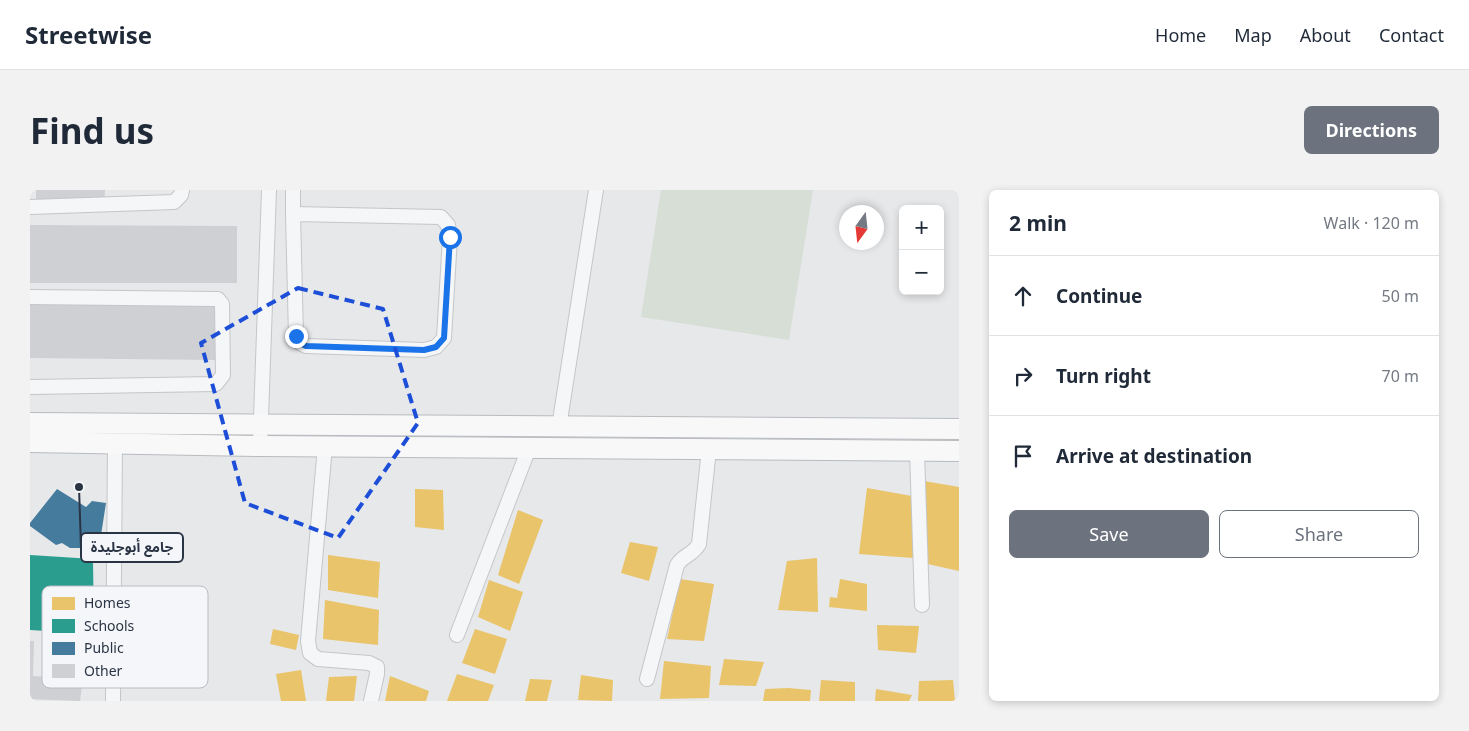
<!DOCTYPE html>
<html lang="en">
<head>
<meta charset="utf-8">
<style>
	:root { --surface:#fff; --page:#f2f2f3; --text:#1f2937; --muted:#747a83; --line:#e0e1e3; --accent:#6c737f }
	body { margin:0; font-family:"Noto Sans","Noto Sans Arabic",sans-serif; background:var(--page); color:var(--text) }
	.controls { position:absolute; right:15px; top:15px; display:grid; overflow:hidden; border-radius:8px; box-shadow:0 2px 8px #0003 }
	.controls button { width:45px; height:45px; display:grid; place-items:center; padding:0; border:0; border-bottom:1px solid var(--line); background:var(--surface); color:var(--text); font:25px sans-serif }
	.compass { position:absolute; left:809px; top:15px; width:45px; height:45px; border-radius:50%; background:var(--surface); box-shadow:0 2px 8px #0003; rotate:195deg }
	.stop { position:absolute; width:15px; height:15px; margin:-11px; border:4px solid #1a73e8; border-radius:50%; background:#fff }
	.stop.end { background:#1a73e8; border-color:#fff; box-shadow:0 1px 5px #0008 }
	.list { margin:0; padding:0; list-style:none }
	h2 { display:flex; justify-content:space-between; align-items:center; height:65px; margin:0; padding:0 20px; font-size:21px }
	h2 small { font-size:16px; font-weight:400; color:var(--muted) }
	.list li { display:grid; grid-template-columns:32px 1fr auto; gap:15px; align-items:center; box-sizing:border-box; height:80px; padding:0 20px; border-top:1px solid var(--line) }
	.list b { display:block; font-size:19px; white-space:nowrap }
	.list em { font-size:16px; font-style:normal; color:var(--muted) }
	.actions { display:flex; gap:10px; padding:15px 20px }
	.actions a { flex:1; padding:11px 0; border:1px solid var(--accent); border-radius:8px; text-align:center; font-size:18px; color:var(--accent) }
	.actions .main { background:var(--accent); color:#fff }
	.icon { flex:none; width:28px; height:28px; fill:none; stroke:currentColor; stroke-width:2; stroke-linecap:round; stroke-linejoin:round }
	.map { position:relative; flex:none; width:929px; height:511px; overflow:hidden; border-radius:8px }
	header { display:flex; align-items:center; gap:30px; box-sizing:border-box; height:70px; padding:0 25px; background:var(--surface); border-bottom:1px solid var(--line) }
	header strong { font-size:24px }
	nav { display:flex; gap:28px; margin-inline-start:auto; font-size:18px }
	.intro { display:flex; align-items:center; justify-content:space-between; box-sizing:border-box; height:120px; padding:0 30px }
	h1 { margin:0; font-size:35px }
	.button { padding:12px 22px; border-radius:8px; background:var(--accent); color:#fff; font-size:18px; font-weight:700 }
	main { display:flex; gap:30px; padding:0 30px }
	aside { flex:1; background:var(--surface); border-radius:8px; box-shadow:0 2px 8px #0003 }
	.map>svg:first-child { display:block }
</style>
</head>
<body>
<header>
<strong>Streetwise</strong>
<nav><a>Home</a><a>Map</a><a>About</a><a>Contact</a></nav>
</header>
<div class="intro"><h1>Find us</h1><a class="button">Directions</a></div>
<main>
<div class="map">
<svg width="929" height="511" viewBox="0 0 929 511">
	<rect width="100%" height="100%" fill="#e6e8ea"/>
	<path fill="#d6ded6" d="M631,0H783L759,150L611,127Z"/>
	<g fill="#e9c46a">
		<path d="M894,291L929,297V381L893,373Z"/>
		<path d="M837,298L882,306L883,368L829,364Z"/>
		<path d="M385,299L413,300L414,340L385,337Z"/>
		<path d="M488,320L513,330L489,394L468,385Z"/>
		<path d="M600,352L628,357L619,391L591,383Z"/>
		<path d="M298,365L350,372L348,408L298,400Z"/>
		<path d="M787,368L788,422L748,420L757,371Z"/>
		<path d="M650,389L684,394L674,451L637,449Z"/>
		<path d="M810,389L837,394V421L799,417L800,407L807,408Z"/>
		<path d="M459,390L493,402L480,441L448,427Z"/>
		<path d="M295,410L349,420L348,455L293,449Z"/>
		<path d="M847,435L889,436L886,463L848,460Z"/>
		<path d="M243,439L269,445L266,460L240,454Z"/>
		<path d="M445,439L477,449L465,484L432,473Z"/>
		<path d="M694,469L734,472L726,496L689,495Z"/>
		<path d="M634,471L681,476L679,508L630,509Z"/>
		<path d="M271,480L276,511H251L246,484Z"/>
		<path d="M427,484L464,495L458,511H417Z"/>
		<path d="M551,485L583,490L582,511L548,510Z"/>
		<path d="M327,486L324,511H296L299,487Z"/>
		<path d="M360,486L399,501L396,511H355Z"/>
		<path d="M500,489L522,490L517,511H495Z"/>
		<path d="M791,490L825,492V511H789Z"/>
		<path d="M923,490L925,511H888L889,491Z"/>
		<path d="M758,498L781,500L780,511H733L735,499Z"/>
		<path d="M846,499L882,505L879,511H845Z"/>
	</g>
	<path fill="#2a9d8f" d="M0,365L63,369L64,444L0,440Z"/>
	<path fill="#457b9d" d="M27,299L56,317L62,311L76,313L69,358H40L32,353L26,355L0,336V333Z"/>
	<g fill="#ced0d3">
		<path d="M6,0H75L74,13L6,11Z"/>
		<path d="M0,35L207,36V93H0Z"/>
		<path d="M0,114L187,116L186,170L0,168Z"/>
		<path d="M0,451H4L3,486L53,489L50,511L0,509Z"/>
	</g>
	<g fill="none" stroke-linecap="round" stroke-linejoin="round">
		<defs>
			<g id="minor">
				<path d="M0,17L144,12L151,5L152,0"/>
				<path d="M263,24L411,27L418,35L420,47L414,148L406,157L394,160L276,156L270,153L266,146Z"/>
				<path d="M263,24V0"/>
				<path d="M0,107L188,109L192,114L193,185L186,194L0,197"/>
				<path d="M529,237L566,0"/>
				<path d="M230,256L239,0"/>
				<path d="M295,256L278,451L280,463L288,469L339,473L347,477V484L341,511"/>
				<path d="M887,261L892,415"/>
				<path d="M427,445L499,258"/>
				<path d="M617,489L647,375C654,364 662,366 669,354L679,259"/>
				<path d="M83,511L85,254"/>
			</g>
			<g id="highway">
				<path d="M0,233L929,239"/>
				<path d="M0,252L230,256L929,261"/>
			</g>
		</defs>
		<use href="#minor" stroke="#c4c6c8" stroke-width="16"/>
		<use href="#highway" stroke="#b8bbbf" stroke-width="22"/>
		<use href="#minor" stroke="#f5f6f7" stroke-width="14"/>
		<use href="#highway" stroke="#f8f8f8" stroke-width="20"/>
	</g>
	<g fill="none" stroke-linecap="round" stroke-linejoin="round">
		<path stroke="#1a73e8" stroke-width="6" d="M266,146L270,153L276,156L394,160L406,157L414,148L420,47"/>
	</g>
	<path fill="none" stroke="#1d4ed8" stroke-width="4" stroke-dasharray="10 6" stroke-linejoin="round" d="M268,98L353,119L388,233L308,348L215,313L171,153Z"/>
	<rect x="12" y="396" width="166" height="102" rx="8" fill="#f4f6f9" stroke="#b8bcc3" stroke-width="1"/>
	<rect x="22" y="407" width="23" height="13" fill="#e9c46a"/>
	<rect x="22" y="429" width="23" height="14" fill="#2a9d8f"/>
	<rect x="22" y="452" width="23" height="13" fill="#457b9d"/>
	<rect x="22" y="474" width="23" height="14" fill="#ced0d3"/>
	<g font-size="14" fill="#2b3445">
		<text x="54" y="418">Homes</text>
		<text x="54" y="441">Schools</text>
		<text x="54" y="463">Public</text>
		<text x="54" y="486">Other</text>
	</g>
	<path fill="none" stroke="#2b3445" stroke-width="2" d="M49 297L51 358"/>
	<circle fill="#2b3445" stroke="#f4f6f9" stroke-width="2" cx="49" cy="297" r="5"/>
	<rect fill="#f4f6f9" stroke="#2b3445" stroke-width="2" x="51" y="343" width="102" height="29" rx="5"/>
	<g font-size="14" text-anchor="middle" font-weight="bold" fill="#2b3445">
		<text x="102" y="362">جامع أبوجليدة</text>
	</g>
</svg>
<div class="controls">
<button>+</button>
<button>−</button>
</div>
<svg class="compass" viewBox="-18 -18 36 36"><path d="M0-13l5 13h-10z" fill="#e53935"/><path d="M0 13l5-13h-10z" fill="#747a83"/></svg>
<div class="stop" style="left:420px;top:47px"></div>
<div class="stop end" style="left:266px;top:146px"></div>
</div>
<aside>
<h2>2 min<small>Walk · 120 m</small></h2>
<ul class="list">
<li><svg class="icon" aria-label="ahead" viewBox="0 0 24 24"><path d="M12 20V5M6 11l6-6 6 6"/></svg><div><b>Continue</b></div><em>50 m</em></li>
<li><svg class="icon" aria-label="right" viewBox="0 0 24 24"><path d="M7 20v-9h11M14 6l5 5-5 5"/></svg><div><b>Turn right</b></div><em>70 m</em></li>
<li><svg class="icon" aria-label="arrive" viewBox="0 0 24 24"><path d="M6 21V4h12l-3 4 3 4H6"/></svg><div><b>Arrive at destination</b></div></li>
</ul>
<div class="actions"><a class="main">Save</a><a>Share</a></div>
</aside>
</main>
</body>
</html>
